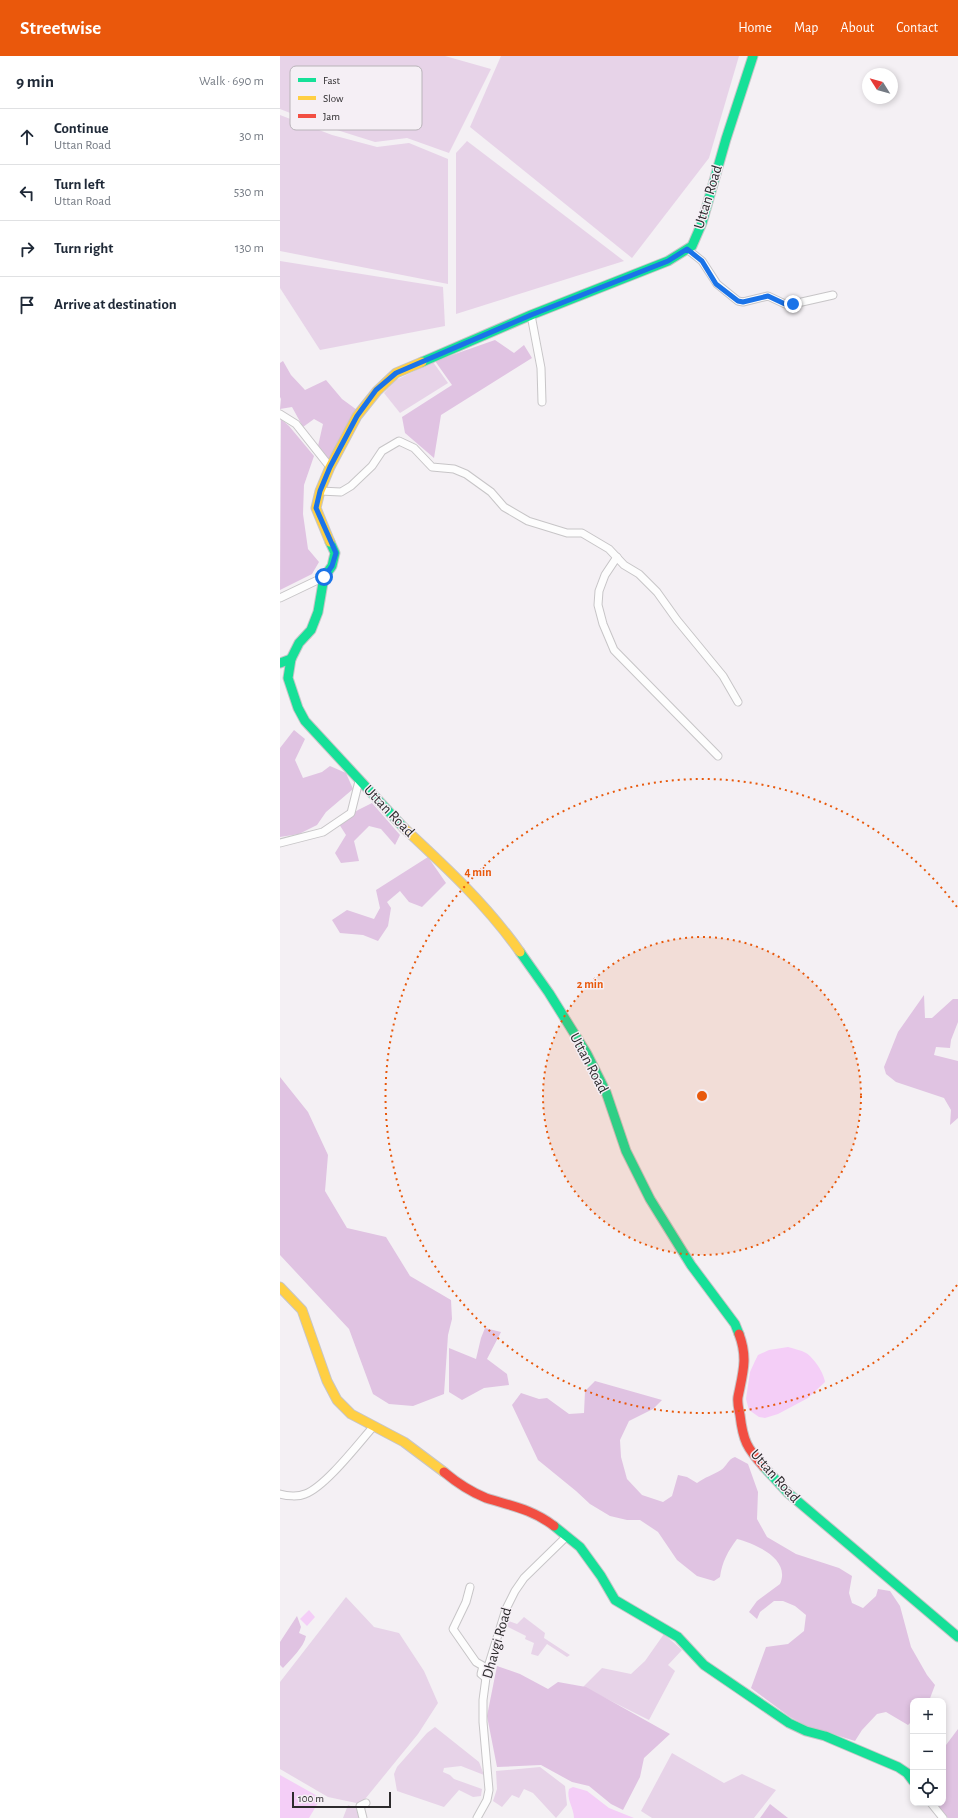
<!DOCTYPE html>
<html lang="en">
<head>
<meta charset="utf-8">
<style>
	:root { --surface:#fff; --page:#f2f2f3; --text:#1f2937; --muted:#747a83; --line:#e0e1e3; --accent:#ea580c }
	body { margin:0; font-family:"Alegreya Sans",sans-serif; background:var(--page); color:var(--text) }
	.controls { position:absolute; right:12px; bottom:12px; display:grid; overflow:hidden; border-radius:8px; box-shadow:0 2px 6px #0003 }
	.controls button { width:36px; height:36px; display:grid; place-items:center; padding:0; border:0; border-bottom:1px solid var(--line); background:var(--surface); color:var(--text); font:20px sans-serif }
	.compass { position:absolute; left:582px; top:12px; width:36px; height:36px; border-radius:50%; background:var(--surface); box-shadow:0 2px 6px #0003; rotate:307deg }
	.scale { position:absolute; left:12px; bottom:10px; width:99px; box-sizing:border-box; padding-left:4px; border:2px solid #2d2b2d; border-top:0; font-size:11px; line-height:14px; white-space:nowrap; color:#2d2b2d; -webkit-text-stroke:3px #f5eff5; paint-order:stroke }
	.stop { position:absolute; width:12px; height:12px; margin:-9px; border:3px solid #1a73e8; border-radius:50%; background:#fff }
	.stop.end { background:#1a73e8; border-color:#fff; box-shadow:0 1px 4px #0008 }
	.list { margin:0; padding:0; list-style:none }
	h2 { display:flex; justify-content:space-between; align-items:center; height:52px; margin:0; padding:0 16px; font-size:17px }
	h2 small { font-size:13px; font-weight:400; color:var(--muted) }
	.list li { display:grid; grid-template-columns:26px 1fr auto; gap:12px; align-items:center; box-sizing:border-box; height:56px; padding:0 16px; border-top:1px solid var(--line) }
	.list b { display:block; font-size:15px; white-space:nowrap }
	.list p { margin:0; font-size:13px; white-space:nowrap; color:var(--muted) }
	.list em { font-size:13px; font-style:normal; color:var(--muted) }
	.icon { flex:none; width:22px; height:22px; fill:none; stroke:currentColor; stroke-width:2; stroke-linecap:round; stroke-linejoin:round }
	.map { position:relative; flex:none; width:678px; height:1762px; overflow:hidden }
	header { display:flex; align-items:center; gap:24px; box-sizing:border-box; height:56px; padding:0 20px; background:var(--accent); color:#fff }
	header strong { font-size:19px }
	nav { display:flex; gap:22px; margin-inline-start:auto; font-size:14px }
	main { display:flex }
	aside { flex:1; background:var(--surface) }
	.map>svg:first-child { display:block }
</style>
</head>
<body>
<header>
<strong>Streetwise</strong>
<nav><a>Home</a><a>Map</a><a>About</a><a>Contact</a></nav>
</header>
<main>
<aside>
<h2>9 min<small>Walk · 690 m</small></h2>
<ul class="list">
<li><svg class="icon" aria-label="ahead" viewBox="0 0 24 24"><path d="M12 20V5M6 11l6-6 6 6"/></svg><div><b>Continue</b><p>Uttan Road</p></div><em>30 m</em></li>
<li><svg class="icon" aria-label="left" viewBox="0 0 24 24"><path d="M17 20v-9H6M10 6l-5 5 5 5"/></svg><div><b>Turn left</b><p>Uttan Road</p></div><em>530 m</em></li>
<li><svg class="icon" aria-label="right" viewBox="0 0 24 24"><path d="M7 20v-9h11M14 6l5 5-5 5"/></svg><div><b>Turn right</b></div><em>130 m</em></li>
<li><svg class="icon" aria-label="arrive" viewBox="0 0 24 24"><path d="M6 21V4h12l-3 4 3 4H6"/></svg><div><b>Arrive at destination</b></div></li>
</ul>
</aside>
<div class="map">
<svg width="678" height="1762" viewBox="0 0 678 1762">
	<rect width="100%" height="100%" fill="#f4f0f4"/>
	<g fill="#e7d3e8">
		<path d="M0,0H165L211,13L169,97L127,82L95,86L41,69L0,53Z"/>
		<path d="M221,0H459L429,102L352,202L190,71Z"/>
		<path d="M0,59L52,79L97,91L129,87L168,103V228L0,195Z"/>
		<path d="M187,85L344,205L176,258V97Z"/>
		<path d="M0,205L163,231L165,270L40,294L0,232Z"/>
		<path d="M153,306L168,327L120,357L104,337L116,324Z"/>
		<path d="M66,1541L94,1571L119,1577L144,1615L158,1647L138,1678L81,1748L48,1741L0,1713V1626Z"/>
		<path d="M244,1561L265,1577L264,1582L290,1599L287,1601L267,1588L258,1600L251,1598L254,1587L245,1583L246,1580L224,1569L226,1564L237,1568Z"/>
		<path d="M384,1578L402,1594L388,1609L395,1615L369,1664L303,1631L322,1612L351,1618L365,1605Z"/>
		<path d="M155,1671L199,1706L204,1719L181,1710L164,1712L163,1716L170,1719L174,1723L202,1733L201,1740L193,1741L179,1734L164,1751L117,1735L114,1718L117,1711L147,1677Z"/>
		<path d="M392,1697L444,1727L462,1718L496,1734L474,1762H372L361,1755Z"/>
		<path d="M260,1711L285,1730L287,1749L276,1762L253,1737L244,1733L239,1742L232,1739L222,1751L213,1745L217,1733L216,1715Z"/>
		<path d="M68,1749L78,1753L85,1762H63Z"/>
	</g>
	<g fill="#e0c3e2">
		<path d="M215,284L234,297L244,289L252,302L161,359L154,402L125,377L122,361L172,329L155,305Z"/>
		<path d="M3,305L11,319L25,334L46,324L62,343L77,354L50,407L38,390L43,368L34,363L23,371L12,351L0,353L1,343L0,341V307Z"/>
		<path d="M1,363L9,370L34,400L24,429L23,458L28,493L39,506L32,518L0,534Z"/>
		<path d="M14,674L25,683L15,704L23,722L42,716L50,710L66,717L73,733L46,756L37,769L19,778L0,781V692Z"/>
		<path d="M92,747L120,779L115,789L101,773L89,770L74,785L79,805L61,807L55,797L66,779L59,768L78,754Z"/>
		<path d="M148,801L166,827L142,851L129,846L120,835L107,846L111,852L108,870L98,885L83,879L60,877L52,864L67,854L94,863L100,852L96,834Z"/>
		<path d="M644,939L645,962H652L673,943H678V966L671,984L670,992L656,991L654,999L678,1005V1062L670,1069L671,1054L664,1042L616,1026L606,1018L604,1011L618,976Z"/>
		<path d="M0,1021L28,1056L48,1099L45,1135L67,1172L106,1181L130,1220L171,1244L172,1263L168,1279L164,1338L133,1350L109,1348L93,1338L69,1273L0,1199Z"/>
		<path d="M205,1272L221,1276L207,1303L227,1318L229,1329L204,1332L182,1344L169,1336V1292L196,1303L201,1282Z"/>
		<path d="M315,1325L382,1344L373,1353L349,1365L340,1384L341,1401L347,1423L362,1439L383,1446L392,1440L398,1419L407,1421L417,1427C425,1421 433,1419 441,1414C447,1410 448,1403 455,1401L468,1408L478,1436L477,1463L487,1481L516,1498L559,1512L572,1520L569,1537L572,1547L583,1552L596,1540L598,1533L610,1535L620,1550L631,1591L647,1619L655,1629L649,1645H633V1664L628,1669L606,1656L597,1658L582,1674L575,1685L527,1670L510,1661L471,1632L486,1591L508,1588L524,1575L526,1559L515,1550L503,1545H494L480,1556L477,1563L469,1556L477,1545L500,1528C511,1503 476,1488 457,1483C448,1495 442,1506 440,1521L434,1525L417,1520L397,1504L378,1476L360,1464H347L330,1460L310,1448L296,1435L258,1404L232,1349L241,1337L259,1343L267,1342L289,1358L304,1357L305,1335Z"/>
		<path d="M17,1560L21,1571L19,1577L26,1580C24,1591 11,1603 3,1612L0,1609V1586Z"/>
		<path d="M217,1610L240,1618L268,1633L278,1626L306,1631L390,1678L364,1702L360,1721L343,1754L331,1748L309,1730L292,1726L261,1709L217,1711L207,1660Z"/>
		<path d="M678,1673V1762H668L655,1747H663V1693Z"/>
		<path d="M490,1748L508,1762H480Z"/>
	</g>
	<g fill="#f4cef7">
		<path d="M508,1291C514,1293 521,1294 526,1297C534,1302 544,1317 545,1326L528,1342L498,1358L485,1362L479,1361L469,1354L466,1343L470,1316L475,1305L478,1299L489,1294Z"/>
		<path d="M29,1554L35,1561L27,1570L20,1563Z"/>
		<path d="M0,1719L41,1742L29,1762H0Z"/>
		<path d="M293,1731L307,1735L329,1752L354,1762H294C294,1752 286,1743 289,1733Z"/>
	</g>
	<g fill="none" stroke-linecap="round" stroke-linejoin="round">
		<defs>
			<g id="street">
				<path d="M407,193L422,205L437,228L458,245L463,246L488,240L505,248H513L553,239"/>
				<path d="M251,259L261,312L262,346"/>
				<path d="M0,358L16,368L50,411"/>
				<path d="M40,435L61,436L71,430L92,410L102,395L119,385L134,392L152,411L174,413L186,418L211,436L224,451L248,465L287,477H302L329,493L344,509L359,518L377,536L397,564L443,620L458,646"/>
				<path d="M337,501L325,519L319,535L318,549L323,568L334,594L438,700"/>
				<path d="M0,542L44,521"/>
				<path d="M0,787L43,776L71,757L79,725"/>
				<path d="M0,1438C7,1440 18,1441 25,1438C45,1431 78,1388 93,1371"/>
				<path d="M190,1531L186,1546L173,1573L196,1606L203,1610L201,1618L206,1622"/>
				<path d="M651,1747L663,1762"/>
				<path d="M83,1762L80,1750L86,1747"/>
				<path d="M197,1762L207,1744L209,1734L203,1666V1644L207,1614L226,1553L235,1535L244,1522L287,1480"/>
			</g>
			<g id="fast">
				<path d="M142,306L251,259L388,205L412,190L422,167L446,83L473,0"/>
				<path d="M50,486L55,497L52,510L44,521L38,556L31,574L19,587L11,603L8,622L18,652L25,665L124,772"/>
				<path d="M0,607L11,603"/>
				<path d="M240,896L269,937L307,998L326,1036L346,1095L370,1143L411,1209L455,1268L459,1278"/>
				<path d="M484,1411L508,1437L678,1581"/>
				<path d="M274,1470L300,1491L321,1520L335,1544L398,1581L424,1609L509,1667L526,1675L545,1680L618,1711L627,1717L633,1725"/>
			</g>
			<g id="slow">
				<path d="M50,486L36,452L40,435L50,411L77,360L97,335L116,317L142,306"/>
				<path d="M124,772C166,811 207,849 240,896"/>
				<path d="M0,1231L22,1254L47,1325L57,1344L71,1358L124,1386L164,1416"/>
			</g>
			<g id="jam">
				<path d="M459,1278C468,1302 463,1316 458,1341C457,1347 459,1354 460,1359C463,1385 467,1392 484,1411"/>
				<path d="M164,1416C176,1426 191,1436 206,1442C231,1450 252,1453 274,1470"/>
			</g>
		</defs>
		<use href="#street" stroke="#c7c5c7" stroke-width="9"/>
		<use href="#fast" stroke="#c7c5c7" stroke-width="11"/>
		<use href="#slow" stroke="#c7c5c7" stroke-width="11"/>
		<use href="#jam" stroke="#c7c5c7" stroke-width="11"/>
		<use href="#street" stroke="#fdfdfd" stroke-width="7"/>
		<use href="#fast" stroke="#16e098" stroke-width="9"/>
		<use href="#slow" stroke="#ffcf43" stroke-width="9"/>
		<use href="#jam" stroke="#f24e42" stroke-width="9"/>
	</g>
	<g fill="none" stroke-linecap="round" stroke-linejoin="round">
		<path stroke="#1a73e8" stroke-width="5" d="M44,521L52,510L56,497L36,452L40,435L50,411L77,360L96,334L116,317L251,259L388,205L407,193L422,205L436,228L458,245L463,246L488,240L505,248H513"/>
	</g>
	<circle cx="422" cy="1040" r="159" fill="#e8590c" fill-opacity=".12"/>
	<g fill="none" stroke="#e8590c" stroke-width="2" stroke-dasharray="2 4">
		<circle cx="422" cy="1040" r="159"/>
		<path d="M677 1229A317 317 0 1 1 677 851"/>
	</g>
	<g text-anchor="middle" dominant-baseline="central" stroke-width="3" stroke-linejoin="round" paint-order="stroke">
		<g font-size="15" fill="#2d2b2d" stroke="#f5eff5">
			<text transform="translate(428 141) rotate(-73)">Uttan Road</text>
			<text transform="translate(109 755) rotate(46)">Uttan Road</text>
			<text transform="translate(309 1007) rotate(62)">Uttan Road</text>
			<text transform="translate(495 1420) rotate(48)">Uttan Road</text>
			<text transform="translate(217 1587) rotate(-74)">Dhavgi Road</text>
		</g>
	</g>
	<rect x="10" y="10" width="132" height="64" rx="6" fill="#f5eff5" stroke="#b9b4b9" stroke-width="1"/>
	<rect x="18" y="22" width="18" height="4" fill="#16e098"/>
	<rect x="18" y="40" width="18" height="4" fill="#ffcf43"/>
	<rect x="18" y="58" width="18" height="4" fill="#f24e42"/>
	<g font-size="11" fill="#2d2b2d">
		<text x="43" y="28">Fast</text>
		<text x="43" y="46">Slow</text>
		<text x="43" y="64">Jam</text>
	</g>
	<circle cx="422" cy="1040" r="6" fill="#e8590c" stroke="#f5eff5" stroke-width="2"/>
	<g font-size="12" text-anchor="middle" font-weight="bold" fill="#e8590c" stroke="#f5eff5" stroke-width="3" stroke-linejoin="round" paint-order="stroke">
		<text x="198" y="820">4 min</text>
		<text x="310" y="932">2 min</text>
	</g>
</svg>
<div class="controls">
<button>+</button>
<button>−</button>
<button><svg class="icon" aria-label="locate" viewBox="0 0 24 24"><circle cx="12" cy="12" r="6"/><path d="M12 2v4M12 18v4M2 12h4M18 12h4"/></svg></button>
</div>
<svg class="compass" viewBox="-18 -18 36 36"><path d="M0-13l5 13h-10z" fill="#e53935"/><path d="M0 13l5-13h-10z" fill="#747a83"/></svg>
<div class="scale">100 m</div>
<div class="stop" style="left:44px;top:521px"></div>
<div class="stop end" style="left:513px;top:248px"></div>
</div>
</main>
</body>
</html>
